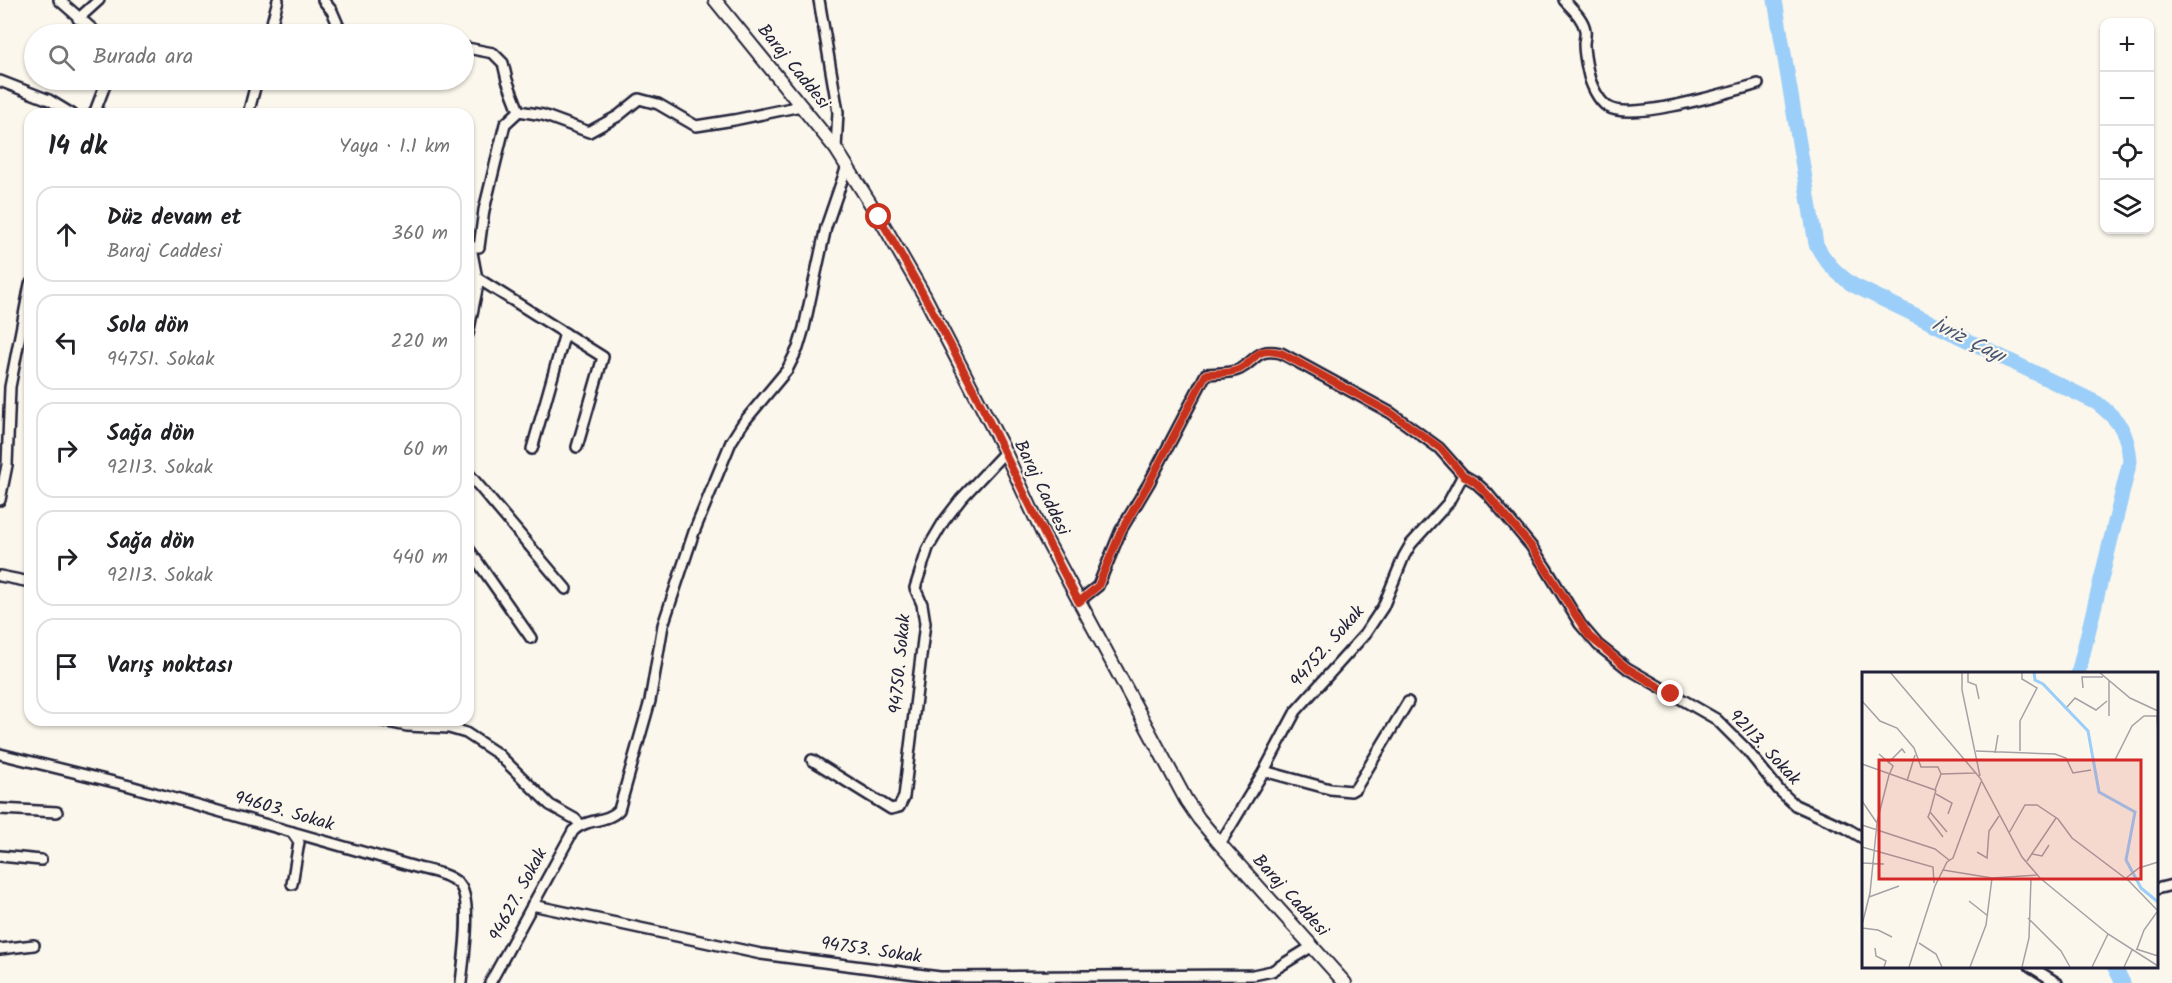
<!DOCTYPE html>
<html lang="tr">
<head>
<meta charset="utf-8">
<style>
	:root { --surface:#fff; --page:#f2f2f2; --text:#202124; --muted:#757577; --line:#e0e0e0 }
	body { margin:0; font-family:Kalam,sans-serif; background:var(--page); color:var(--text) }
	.controls { position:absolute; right:18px; top:18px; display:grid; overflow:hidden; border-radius:12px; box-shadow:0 2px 4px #0004 }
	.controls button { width:54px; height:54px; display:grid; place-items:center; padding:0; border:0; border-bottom:2px solid var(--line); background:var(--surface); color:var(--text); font:30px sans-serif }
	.stop { position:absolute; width:18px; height:18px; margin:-14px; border:4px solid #c8321e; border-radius:50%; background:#fff }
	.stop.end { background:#c8321e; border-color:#fff; box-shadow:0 2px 6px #0008 }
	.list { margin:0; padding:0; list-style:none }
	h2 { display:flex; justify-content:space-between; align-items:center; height:78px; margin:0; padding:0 24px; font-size:26px }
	h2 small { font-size:20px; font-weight:400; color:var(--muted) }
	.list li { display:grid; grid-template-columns:39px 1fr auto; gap:18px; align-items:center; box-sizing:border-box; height:96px; margin:0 12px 12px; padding:0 12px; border:2px solid var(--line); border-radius:18px }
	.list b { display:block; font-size:22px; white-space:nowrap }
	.list p { margin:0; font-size:20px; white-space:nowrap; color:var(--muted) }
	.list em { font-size:20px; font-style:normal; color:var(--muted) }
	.icon { flex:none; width:33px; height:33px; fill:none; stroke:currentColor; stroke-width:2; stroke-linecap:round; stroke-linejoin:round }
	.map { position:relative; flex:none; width:2172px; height:983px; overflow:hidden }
	.search { position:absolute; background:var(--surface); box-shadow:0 2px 4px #0004; left:24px; top:24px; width:450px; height:66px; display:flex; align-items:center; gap:15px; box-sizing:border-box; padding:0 21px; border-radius:33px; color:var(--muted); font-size:22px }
	.panel { position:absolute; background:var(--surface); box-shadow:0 2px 4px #0004; left:24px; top:108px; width:450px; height:618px; border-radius:18px }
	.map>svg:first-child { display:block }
</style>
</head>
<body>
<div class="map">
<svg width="2172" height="983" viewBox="0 0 2172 983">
	<rect width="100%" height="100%" fill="#fbf7ec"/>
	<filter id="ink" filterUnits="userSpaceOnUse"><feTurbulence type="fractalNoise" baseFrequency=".0167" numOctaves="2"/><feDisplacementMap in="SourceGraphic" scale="12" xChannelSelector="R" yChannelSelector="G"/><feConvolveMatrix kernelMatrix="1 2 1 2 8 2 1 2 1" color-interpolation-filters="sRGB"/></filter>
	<g filter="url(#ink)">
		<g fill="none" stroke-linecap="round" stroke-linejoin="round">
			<g stroke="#9bcef9" stroke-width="15">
				<path d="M1775,0L1816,244C1825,262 1836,273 1853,285L2097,403C2119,420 2128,432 2130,461L2078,674"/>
				<path d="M2114,966L2123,983"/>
			</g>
			<defs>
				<g id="minor">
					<path d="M59,0L98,34"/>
					<path d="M323,0L332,11L342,34"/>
					<path d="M819,0L838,112L836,149"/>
					<path d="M1564,0C1572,9 1583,18 1585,30C1586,35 1584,40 1584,44C1584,53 1586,63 1588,72C1590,83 1598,101 1608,107C1632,122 1729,92 1758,84"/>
					<path d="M78,19L99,0"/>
					<path d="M269,34L278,0"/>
					<path d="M464,50L467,48L493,53L503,63L507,80L519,111"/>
					<path d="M0,81L49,100L72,114"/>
					<path d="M94,114L107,80"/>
					<path d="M248,114L257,80"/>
					<path d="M468,247H479L484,210L505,124L519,111L543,115L589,132L618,116L639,99L658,104L696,126L734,120L801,106"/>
					<path d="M477,278L603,357L577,447"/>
					<path d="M468,334L478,284L471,247"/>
					<path d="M532,449L565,333"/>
					<path d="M468,473L566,589"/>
					<path d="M0,500L7,465L10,387L30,284"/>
					<path d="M468,548L531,638"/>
					<path d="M0,576L30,582"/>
					<path d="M1079,601L1098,586L1121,530L1149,483L1206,374C1217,373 1230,374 1240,369C1258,359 1256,348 1281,353L1391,413L1439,448L1463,475L1475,482L1487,493L1531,546L1546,568L1580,624L1598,645L1627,668L1716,719L1746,749L1779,790L1795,805L1846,828L1863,838"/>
					<path d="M378,720L407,726L449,728L466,733L498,754L550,805L575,819L580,824"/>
					<path d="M0,754L130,786L419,868C431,871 448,874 458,883C474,897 463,962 461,983"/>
					<path d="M812,760L891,809L899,807L904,797L925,623L922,604L915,588L928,548L944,521L961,499L1005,452"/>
					<path d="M1264,771L1330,789L1351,791L1356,788L1408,702"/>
					<path d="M0,809L57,812"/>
					<path d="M292,832L299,842L292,884"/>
					<path d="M1220,844L1264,771L1296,711L1365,634L1383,607L1404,556L1411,544L1448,503L1463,475"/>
					<path d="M0,856L41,860"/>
					<path d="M2156,889L2172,885"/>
					<path d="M532,905L761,954L940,977L1253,975L1272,971L1311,947"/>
					<path d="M0,949L34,945"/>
					<path d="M2030,966L2057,983"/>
					<path d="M490,983L573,831C586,818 607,823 619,810L650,701L663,625L694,532L731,442L743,423L787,370L798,348L804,328L826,227L847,166"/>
				</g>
				<path id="major" d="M715,0L836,149L879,217L924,295L1005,452L1042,532L1186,800L1199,819L1220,844L1345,983"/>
			</defs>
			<use href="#minor" stroke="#22223b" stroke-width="14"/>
			<use href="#major" stroke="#22223b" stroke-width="16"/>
			<use href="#minor" stroke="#fbf7ec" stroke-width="9"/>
			<use href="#major" stroke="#fbf7ec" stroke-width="12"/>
		</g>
	</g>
	<g fill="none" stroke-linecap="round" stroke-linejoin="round" filter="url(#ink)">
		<path stroke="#c8321e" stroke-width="8" d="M879,217C910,269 939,322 967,377C1005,451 1039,528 1079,602L1098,586L1121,531L1149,483L1206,374C1217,373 1230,374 1240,369C1259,358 1253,347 1281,353L1391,413L1440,448L1463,475L1475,482L1487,494L1531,546L1589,636L1627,668L1671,694"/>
	</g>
	<g text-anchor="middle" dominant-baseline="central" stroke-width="4.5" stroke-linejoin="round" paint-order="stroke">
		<g font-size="18" fill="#22223b" stroke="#fbf7ec">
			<text transform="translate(793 67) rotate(51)">Baraj Caddesi</text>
			<text transform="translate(1041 488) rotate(64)">Baraj Caddesi</text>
			<text transform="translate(1328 647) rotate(-49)">94752. Sokak</text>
			<text transform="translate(901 664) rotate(-85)">94750. Sokak</text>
			<text transform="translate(1764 748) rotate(47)">92113. Sokak</text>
			<text transform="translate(284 812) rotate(16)">94603. Sokak</text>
			<text transform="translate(519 895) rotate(-62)">94627. Sokak</text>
			<text transform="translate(1290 896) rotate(48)">Baraj Caddesi</text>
			<text transform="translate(871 951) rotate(8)">94753. Sokak</text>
		</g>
		<g font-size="20" font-style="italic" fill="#465674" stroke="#fbf7ec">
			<text transform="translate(1968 341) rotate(26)">İvriz Çayı</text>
		</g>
	</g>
	<g transform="translate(1862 672)">
		<rect width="296" height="296" fill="#fbf7ec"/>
		<path fill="none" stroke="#9bcef9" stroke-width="3" d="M172,0L173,8L181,12L226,59L237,120L273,140L264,188L279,216L296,230"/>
		<path fill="none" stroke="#a4a2a5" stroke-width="1.5" d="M28,0L118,106L160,185L178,206L246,262L296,294M100,0V18L118,104M106,0V10L114,13L117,27M237,0L268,26L296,39M247,9V44M221,16L220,5H241M0,29L18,49L35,56L52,76L59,95H76L79,102M205,35L213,26L234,38L245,29M295,44L296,63M114,79L193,82L204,86L211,101L229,98M158,79V49L175,16L160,7V0M133,81L136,63M17,82L31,94L27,103M253,88L270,54L282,44H296M26,91L40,77L43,81M0,92L73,118L79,102L113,101M45,109L53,83M74,118L68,140L85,160M74,122L90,131L86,142M0,129L15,151L8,221L0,253M68,140L66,145L81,165M15,150L27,103M0,153L73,177L87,188M147,161L163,133H175L196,147L210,166L267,209L296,239M0,175L71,195L72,211M115,180L125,186L127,159L137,144M170,182L180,184L187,173M165,189L194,146M0,191L22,192M81,198L130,206L175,203M264,206L277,196L296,190M7,225L37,214M107,229L126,244M166,246L199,279L208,295M0,256L16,258L30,265M57,271L74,282L80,295M13,276L14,284L24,289L22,295M274,277L296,284M275,277L282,258L295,240M47,295L73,214L85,190L91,186L119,110M108,295L124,253L130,206M160,295L167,266L169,206M230,295L246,262M262,295L270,278"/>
		<path fill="#d62828" fill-opacity="0.15" stroke="#d62828" stroke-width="3" d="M17,88H279V207H17Z"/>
		<rect width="296" height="296" fill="none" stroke="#22223b" stroke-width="3"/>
	</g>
</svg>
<div class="controls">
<button>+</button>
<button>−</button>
<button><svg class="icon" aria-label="locate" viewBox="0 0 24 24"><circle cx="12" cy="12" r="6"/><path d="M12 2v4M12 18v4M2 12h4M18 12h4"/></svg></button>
<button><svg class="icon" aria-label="layers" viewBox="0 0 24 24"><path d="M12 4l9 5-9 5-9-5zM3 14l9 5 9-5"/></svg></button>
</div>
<div class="stop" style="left:879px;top:217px"></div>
<div class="stop end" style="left:1671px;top:694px"></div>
<div class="search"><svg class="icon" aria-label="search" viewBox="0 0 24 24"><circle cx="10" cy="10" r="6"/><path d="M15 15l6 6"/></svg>Burada ara</div>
<section class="panel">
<h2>14 dk<small>Yaya · 1.1 km</small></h2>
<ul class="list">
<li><svg class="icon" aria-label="ahead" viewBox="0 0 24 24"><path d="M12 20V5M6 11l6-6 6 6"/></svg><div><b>Düz devam et</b><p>Baraj Caddesi</p></div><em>360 m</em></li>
<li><svg class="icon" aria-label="left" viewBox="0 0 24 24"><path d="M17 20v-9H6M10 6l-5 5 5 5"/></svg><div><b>Sola dön</b><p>94751. Sokak</p></div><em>220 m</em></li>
<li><svg class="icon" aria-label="right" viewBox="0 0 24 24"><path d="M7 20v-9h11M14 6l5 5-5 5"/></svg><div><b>Sağa dön</b><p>92113. Sokak</p></div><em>60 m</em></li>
<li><svg class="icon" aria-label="right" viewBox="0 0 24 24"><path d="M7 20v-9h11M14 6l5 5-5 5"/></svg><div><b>Sağa dön</b><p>92113. Sokak</p></div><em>440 m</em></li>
<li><svg class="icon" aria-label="arrive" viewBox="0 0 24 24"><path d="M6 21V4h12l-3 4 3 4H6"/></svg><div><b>Varış noktası</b></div></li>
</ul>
</section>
</div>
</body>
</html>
